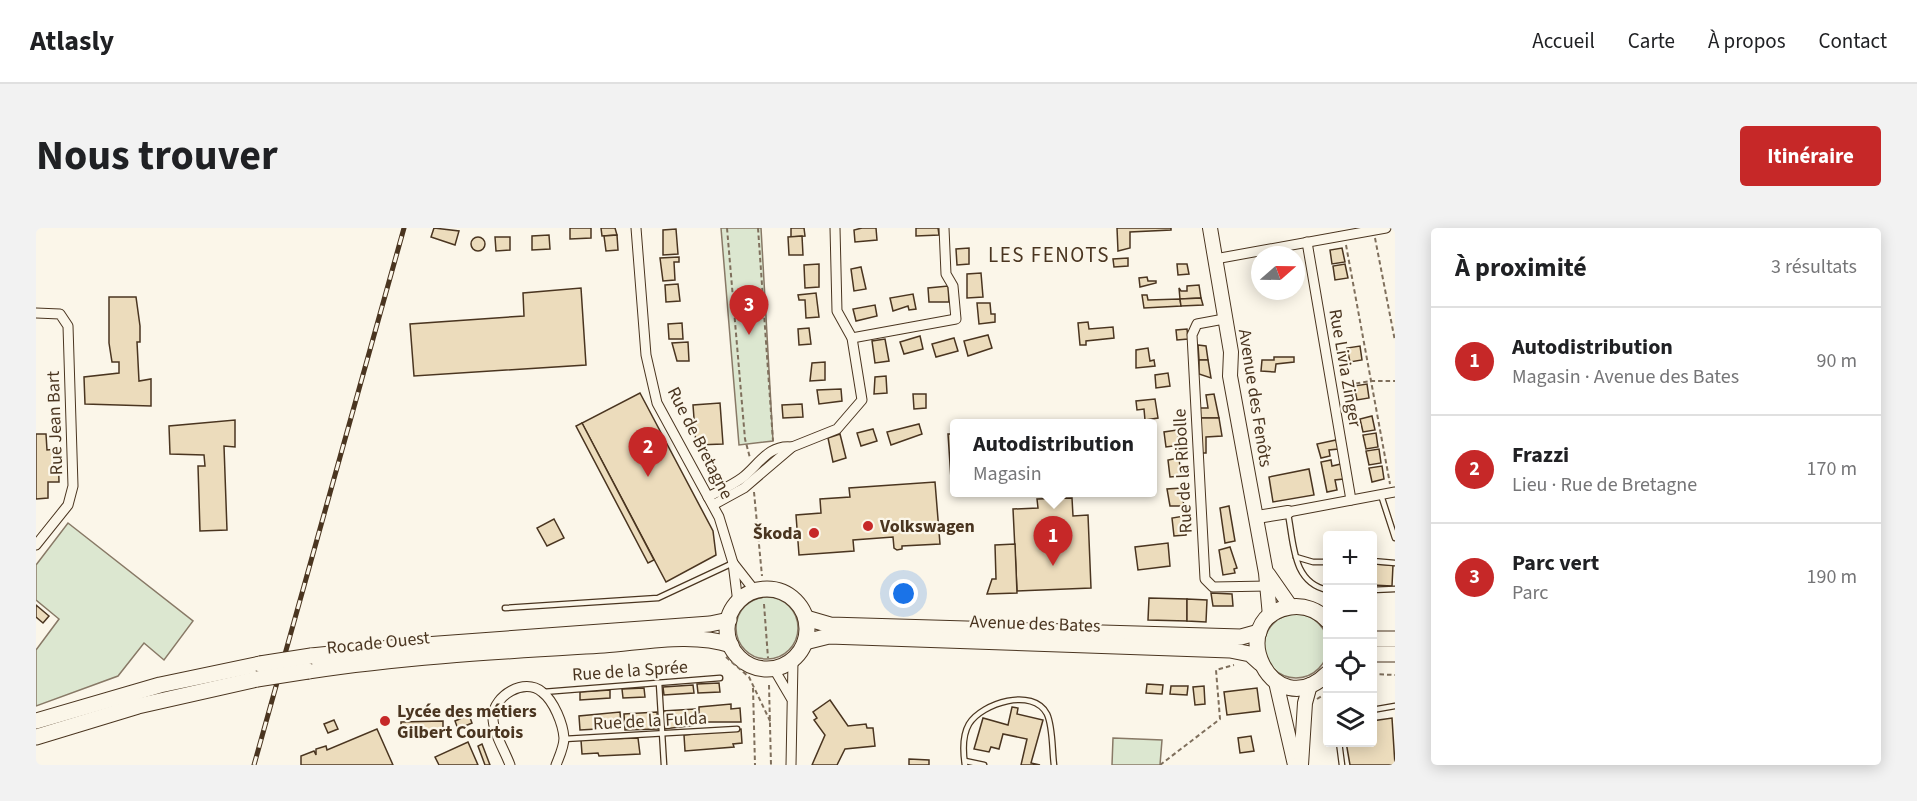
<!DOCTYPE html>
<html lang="fr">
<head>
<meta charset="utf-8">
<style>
	:root { --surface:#fff; --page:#f2f2f2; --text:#202124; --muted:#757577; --line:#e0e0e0; --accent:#c62828 }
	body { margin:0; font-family:"Source Sans 3",sans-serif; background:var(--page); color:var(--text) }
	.controls { position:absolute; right:18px; bottom:18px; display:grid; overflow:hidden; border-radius:6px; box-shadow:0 3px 15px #0003 }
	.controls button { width:54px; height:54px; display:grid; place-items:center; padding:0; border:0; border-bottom:2px solid var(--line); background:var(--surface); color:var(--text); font:30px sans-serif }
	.compass { position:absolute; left:1215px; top:18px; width:54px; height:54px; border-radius:50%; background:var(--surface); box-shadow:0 3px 15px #0003; rotate:70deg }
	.you { position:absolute; left:868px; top:366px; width:21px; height:21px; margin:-15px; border:4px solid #fff; border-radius:50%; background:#1a73e8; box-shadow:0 0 0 9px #1a73e833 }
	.badge { display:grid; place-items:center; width:39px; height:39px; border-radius:50%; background:var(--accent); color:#fff; font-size:20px; font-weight:700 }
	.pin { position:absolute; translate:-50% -50px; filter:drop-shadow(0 2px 3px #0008) }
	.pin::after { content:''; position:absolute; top:32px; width:21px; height:18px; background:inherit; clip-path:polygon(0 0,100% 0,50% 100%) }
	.popup { position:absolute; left:914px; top:191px; width:207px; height:78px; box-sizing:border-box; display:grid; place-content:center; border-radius:6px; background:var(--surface); filter:drop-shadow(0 2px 4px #0005); font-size:20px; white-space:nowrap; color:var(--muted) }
	.popup b { font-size:22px; color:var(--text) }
	.popup::after { content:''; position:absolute; left:50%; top:100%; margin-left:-12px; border:12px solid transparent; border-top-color:var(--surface) }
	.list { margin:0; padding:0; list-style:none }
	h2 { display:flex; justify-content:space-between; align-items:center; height:78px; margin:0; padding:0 24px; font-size:26px }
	h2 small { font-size:20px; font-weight:400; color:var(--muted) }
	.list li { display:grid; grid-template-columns:39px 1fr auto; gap:18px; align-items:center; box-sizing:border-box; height:108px; padding:0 24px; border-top:2px solid var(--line) }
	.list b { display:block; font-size:22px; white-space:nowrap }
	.list p { margin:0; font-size:20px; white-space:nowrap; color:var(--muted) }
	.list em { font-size:20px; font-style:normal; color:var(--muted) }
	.icon { flex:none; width:33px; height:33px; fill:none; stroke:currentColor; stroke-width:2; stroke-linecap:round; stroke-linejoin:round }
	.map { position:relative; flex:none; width:1359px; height:537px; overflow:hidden; border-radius:6px }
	header { display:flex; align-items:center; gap:36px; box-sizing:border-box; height:84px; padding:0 30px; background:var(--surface); border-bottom:2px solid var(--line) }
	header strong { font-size:28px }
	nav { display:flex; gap:33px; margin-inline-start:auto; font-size:21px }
	.intro { display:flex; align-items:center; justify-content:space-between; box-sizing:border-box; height:144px; padding:0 36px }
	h1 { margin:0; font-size:42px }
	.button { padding:15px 27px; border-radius:6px; background:var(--accent); color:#fff; font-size:21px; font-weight:700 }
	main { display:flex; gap:36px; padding:0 36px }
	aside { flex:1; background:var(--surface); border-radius:6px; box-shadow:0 3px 15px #0003 }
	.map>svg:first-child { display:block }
</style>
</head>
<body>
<header>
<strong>Atlasly</strong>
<nav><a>Accueil</a><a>Carte</a><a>À propos</a><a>Contact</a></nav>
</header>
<div class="intro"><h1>Nous trouver</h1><a class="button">Itinéraire</a></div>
<main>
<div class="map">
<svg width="1359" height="537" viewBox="0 0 1359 537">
	<rect width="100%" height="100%" fill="#fbf6e9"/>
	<g fill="#dce7d0" stroke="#887966" stroke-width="1.5">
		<path d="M685,0H725L737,213L703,217Z"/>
		<path d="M32,295L157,393L128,432L108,415L82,448L0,478V422L23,391L0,372V337Z"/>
		<circle cx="731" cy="400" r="31"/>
		<circle cx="1260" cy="418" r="32"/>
		<path d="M1077,510L1126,512L1124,537H1076Z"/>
	</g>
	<g fill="#ecdcbc" stroke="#4a3520" stroke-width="1.5">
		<path d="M398,0L423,3L419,17L395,9Z"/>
		<path d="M534,0H555V10L534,11Z"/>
		<path d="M565,0H579L581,7L566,8Z"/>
		<path d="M755,0H768L769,8L755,9Z"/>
		<path d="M826,0H840L841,12L819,14L818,2Z"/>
		<path d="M880,0H902L903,7L880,8Z"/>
		<path d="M1081,0H1135V2L1094,4V20L1082,23Z"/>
		<path d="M640,1L642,26L627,27V2Z"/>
		<path d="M513,7L514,21L496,22V8Z"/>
		<path d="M581,7L582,22L570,23L568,8Z"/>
		<path d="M766,8L767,27H753L752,9Z"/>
		<circle cx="442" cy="16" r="7"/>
		<path d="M459,9H474V22L460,23Z"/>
		<path d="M933,20V36L921,37L920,21Z"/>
		<path d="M1306,20L1309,34L1296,36L1294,22Z"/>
		<path d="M643,29V34H638L639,52L627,53L624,30Z"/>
		<path d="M1092,30V38L1078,39L1077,31Z"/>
		<path d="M783,36V59L769,60L768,37Z"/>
		<path d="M1141,36H1151L1153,46L1142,47Z"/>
		<path d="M1309,36L1312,50L1299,52L1297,38Z"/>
		<path d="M825,39L830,61L818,63L815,41Z"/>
		<path d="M945,45L947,69L931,70V46Z"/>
		<path d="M1111,49L1112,53H1120V55L1104,59L1103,50Z"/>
		<path d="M642,56L644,73L630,74L629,57Z"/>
		<path d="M1163,57L1165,70L1144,71L1143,60L1145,63H1151V58Z"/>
		<path d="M912,58L913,74H893L892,60Z"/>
		<path d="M545,60L550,137L378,148L374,96L488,88L487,65Z"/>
		<path d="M780,65L783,89L770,90L769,72H763L762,67Z"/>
		<path d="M877,66L880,81L873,82L872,78L857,83L854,70Z"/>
		<path d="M1106,67H1111L1112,72L1144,71L1145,78L1108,80Z"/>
		<path d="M73,69H100L104,98V114H101L103,153L115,151V178L49,176L48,149L83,145V134H76L73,115Z"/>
		<path d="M1165,70L1167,77L1145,78L1144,71Z"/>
		<path d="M941,75H954L955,86H959V94L943,96Z"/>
		<path d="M839,77L841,88L820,93L817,81Z"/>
		<path d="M1052,94L1053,101L1077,99L1078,110L1050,113V117H1044L1042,95Z"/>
		<path d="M646,95L647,111H633L632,96Z"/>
		<path d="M773,100L775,116L763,117L762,101Z"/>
		<path d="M1151,101L1152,111L1141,112L1140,102Z"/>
		<path d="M952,107L956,120L932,128L928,113Z"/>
		<path d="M884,108L887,121L868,126L864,114Z"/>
		<path d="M918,110L922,123L900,129L896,116Z"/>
		<path d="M849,111L853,133L839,135L836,113Z"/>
		<path d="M652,114L653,133H641L636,115Z"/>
		<path d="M1162,117L1170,118L1172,132H1163Z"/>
		<path d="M1324,118L1326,132L1314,134L1311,120Z"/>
		<path d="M1112,120L1114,133L1118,132L1119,138L1100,140V122Z"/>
		<path d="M1238,129H1258V134L1240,136L1239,144L1225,143L1226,132H1238Z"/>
		<path d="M1163,132H1172L1175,150L1163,146Z"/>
		<path d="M789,134V152L774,153L776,135Z"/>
		<path d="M1132,145L1134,158L1120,160L1119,147Z"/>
		<path d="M850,148L851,165L838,166L839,149Z"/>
		<path d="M1331,156L1333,170L1321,172L1318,158Z"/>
		<path d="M805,161L806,173L783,176L781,162Z"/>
		<path d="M604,165L677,303L680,327L630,354L546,195Z"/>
		<path d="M877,166H890V180L878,181Z"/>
		<path d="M1178,166L1183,190H1164V180H1172L1170,167Z"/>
		<path d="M1119,171L1122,190L1109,192L1108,181L1101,182L1100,173Z"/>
		<path d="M684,175L687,216L660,217L657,177Z"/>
		<path d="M766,176L767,189L747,190L746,177Z"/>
		<path d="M1336,188L1339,202L1327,204L1324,191Z"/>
		<path d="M1164,190H1183L1186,208L1170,209V225H1164Z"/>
		<path d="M199,192V219L188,218L191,302L164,303L162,238H169L168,227L134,226L133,198Z"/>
		<path d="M546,195L618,332L612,335L540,198Z"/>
		<path d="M883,196L886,206L855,217L851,204Z"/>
		<path d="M837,201L841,213L825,218L821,205Z"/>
		<path d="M1141,202L1144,217L1130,219L1128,204Z"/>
		<path d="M1340,205L1342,219L1330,221L1327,207Z"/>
		<path d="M0,206H10L11,222L22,221L23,254H12V270L0,271Z"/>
		<path d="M804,206L810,230L797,234L792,210Z"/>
		<path d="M912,206H918V251H915Z"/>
		<path d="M1300,212L1302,221L1293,222L1294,228L1285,230L1281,216Z"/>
		<path d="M1343,221L1345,235L1333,237L1330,223Z"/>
		<path d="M1143,230L1145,248L1134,249L1132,232Z"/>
		<path d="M1295,232L1296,238L1305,236L1307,251L1299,252L1301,262L1291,264L1285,234Z"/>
		<path d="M1346,238L1348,251L1336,254L1333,240Z"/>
		<path d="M1273,241L1278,267L1237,274L1233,249Z"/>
		<path d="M899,254L904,316L866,318V321L861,322L858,320L857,309L817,312L818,323L763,327L760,287L785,285L784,271L814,269L813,260Z"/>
		<path d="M1145,260L1148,278H1134L1131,261Z"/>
		<path d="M1036,270L1037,288L1052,287L1055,360L981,363L977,281L1002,280L1001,271Z"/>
		<path d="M1193,278L1199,313L1189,315L1184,280Z"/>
		<path d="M1148,288L1149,292H1152L1150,307L1138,308L1136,290Z"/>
		<path d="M518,291L528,310L511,318L501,300Z"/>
		<path d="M1132,315L1134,338L1102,342L1099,319Z"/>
		<path d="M979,316L981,365L951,366L956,351H960L959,317Z"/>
		<path d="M1194,319L1201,340L1198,341L1199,345L1187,347L1183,322Z"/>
		<path d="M1336,336L1357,337L1356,358L1336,357Z"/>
		<path d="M1175,365L1196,366L1197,378H1177Z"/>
		<path d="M1113,370L1151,371V393L1112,392Z"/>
		<path d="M1151,371L1171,372L1170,394L1151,393Z"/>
		<path d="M0,377L13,388L7,395L0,389Z"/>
		<path d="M683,455L684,464L662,465L661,456Z"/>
		<path d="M1111,456L1127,457L1126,466L1110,465Z"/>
		<path d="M657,457L658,465L628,467L627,459Z"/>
		<path d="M1135,458H1152L1151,467L1134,466Z"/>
		<path d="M1168,458L1169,476L1159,477L1157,459Z"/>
		<path d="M608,460L609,469L587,470L586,461Z"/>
		<path d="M1221,460L1224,483L1191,487L1188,464Z"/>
		<path d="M574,462V470L544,472V464Z"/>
		<path d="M794,472L812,498L830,496L831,500H837L839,518L809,521L801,537H776L789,507L778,492L781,490L777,484Z"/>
		<path d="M695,476V481L704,480L705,494H663V479Z"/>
		<path d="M976,479L982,480L981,486L1007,492L995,535L1004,537H985L991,511L967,506L963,521L955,519L953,524L938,521L947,490L972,497Z"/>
		<path d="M659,481L660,497L628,501L627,483Z"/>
		<path d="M584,484L585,499L561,498V501L544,502L543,488Z"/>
		<path d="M621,484L622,501L589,502L588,486Z"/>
		<path d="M433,487L436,495L422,501L419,493Z"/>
		<path d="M1356,490L1359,537H1314L1310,514H1336V493Z"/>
		<path d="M298,492L302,501L292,505L288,496Z"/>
		<path d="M407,493V506H365V494Z"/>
		<path d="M341,501L357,537H265V528L278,523L280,527V521L290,518L291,522Z"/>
		<path d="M705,501L706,515L697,516L698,519L649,523L648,507Z"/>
		<path d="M1215,508L1218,523L1204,525L1202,510Z"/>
		<path d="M602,510L604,526L563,528L562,525L546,526L545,512Z"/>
		<path d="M432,514L442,537H403L399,529Z"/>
		<path d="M446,516L454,537H449L442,518Z"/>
		<path d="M873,531L893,532V537H873Z"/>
	</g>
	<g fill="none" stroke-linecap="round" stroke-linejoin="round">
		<defs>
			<g id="service">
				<path d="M1345,267L1359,310"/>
				<path d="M1252,286C1258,315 1256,355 1292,362"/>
				<path d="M1260,329L1277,334H1292"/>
				<path d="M1336,333L1359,335"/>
				<path d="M1336,362L1359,361"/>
				<path d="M469,380L622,370L697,335"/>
				<path d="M623,455L628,537"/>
				<path d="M507,464L684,450"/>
				<path d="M1336,482L1359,478"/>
				<path d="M528,511L701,501"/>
				<path d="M1303,514L1306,537"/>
				<path d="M929,533L948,537"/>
				<path d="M929,537C927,524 926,508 933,496C946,475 997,459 1011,486C1017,499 1016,522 1018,537"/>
			</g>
			<g id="minor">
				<path d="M600,0L610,127L621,175L683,289L697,335L702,375"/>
				<path d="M1271,14L1315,272"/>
				<path d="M1179,31L1350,0"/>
				<path d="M0,85L24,86L32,98L37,258L32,277L0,317"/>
				<path d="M1188,91L1161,96L1156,107L1169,351L1177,359L1232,358"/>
				<path d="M816,110L920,91L917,58L910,46L908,0"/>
				<path d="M672,269C683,263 695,258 706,250C722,238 732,216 756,219"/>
				<path d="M677,277L708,260L756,219L801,201L826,172L816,110L801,83L799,0"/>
				<path d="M1252,284L1359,264"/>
				<path d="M697,335L719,363"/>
				<path d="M738,441L755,470"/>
				<path d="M474,537C469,523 456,503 457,488C458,468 488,449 506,464C518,473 527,496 528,510C528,519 523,529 520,537"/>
				<path d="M755,537L757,433"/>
			</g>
			<path id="tertiary" d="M1221,289L1252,284"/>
			<g id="secondary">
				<path d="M1174,0L1195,124L1194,148L1230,345L1234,388"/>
				<path d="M1232,346L1255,379"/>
				<path d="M1240,454L1259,537"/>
				<path d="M1265,537L1269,475L1274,457"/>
			</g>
			<g id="primary">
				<circle cx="731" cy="401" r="40"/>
				<path d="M770,390L794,397L1205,409L1223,404"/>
				<path d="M1292,393C1282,382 1268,377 1254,379C1186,390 1236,500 1292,445"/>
				<path d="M1336,411H1359"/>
				<path d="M769,414L793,408L1194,422L1214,426L1224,435"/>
				<path d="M1336,426H1359"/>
				<path d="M275,428L375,418L674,396L693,392"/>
				<path d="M272,443C370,428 469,423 568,417C608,414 657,404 695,417"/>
				<path d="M0,493L124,457L224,436"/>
				<path d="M0,509L102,478L221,451"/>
			</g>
		</defs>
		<use href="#service" stroke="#4a3520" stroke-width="7"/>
		<use href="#minor" stroke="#4a3520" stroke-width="11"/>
		<use href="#tertiary" stroke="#4a3520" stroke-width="14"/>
		<use href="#secondary" stroke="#4a3520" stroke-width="16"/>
		<use href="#primary" stroke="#4a3520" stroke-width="17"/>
		<g stroke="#7f6f5c" stroke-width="2" stroke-dasharray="4.5 3" stroke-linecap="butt">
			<path d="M691,0L709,211L714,230"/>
			<path d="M722,0L737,213"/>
			<path d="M1339,10L1359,113"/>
			<path d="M1310,17L1354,256"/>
			<path d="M1305,158L1335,153H1359"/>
			<path d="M718,264L726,348"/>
			<path d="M728,376L732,430"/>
			<path d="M690,429L713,449L735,495"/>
			<path d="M1336,446L1359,447"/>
			<path d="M733,457L735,537"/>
			<path d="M717,460L719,537"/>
			<path d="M1281,471L1292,464"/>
			<path d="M1124,537L1184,491L1180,442L1198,437"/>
		</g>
		<use href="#service" stroke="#fbf6e9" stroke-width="4.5"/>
		<use href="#minor" stroke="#fbf6e9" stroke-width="9"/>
		<use href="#tertiary" stroke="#fbf6e9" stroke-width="12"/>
		<use href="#secondary" stroke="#fbf6e9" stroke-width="14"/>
		<use href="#primary" stroke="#fbf6e9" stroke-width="15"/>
		<defs>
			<path id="rail" d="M218,537L368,0"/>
		</defs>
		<use href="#rail" stroke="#4a3520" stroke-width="5"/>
		<use href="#rail" stroke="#fbf6e9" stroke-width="3" stroke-dasharray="9" stroke-linecap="butt"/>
		<defs>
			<g id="primary-bridge">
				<path d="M224,436L275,428"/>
				<path d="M221,451L272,443"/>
			</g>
		</defs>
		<use href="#primary-bridge" stroke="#4a3520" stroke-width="17" stroke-linecap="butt"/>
		<use href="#primary-bridge" stroke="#fbf6e9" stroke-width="15"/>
	</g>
	<g fill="#c62828" stroke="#fbf6e9" stroke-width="2">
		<circle cx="832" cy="298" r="6"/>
		<circle cx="778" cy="305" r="6"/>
		<circle cx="349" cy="493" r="6"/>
	</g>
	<g text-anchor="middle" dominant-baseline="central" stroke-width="4.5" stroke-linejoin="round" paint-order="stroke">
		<g font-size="18" fill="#4a3520" stroke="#fbf6e9">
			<text transform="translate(1309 140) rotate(80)">Rue Livia Zinger</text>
			<text transform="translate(1219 170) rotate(81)">Avenue des Fenôts</text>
			<text transform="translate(19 195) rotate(-92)">Rue Jean Bart</text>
			<text transform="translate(664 215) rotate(63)">Rue de Bretagne</text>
			<text transform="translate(1147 243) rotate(-93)">Rue de la Ribolle</text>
			<text transform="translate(999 396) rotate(2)">Avenue des Bates</text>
			<text transform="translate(342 415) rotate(-6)">Rocade Ouest</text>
			<text transform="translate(594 443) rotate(-4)">Rue de la Sprée</text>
			<text transform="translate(614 493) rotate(-3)">Rue de la Fulda</text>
		</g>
		<g font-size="18" font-weight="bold" fill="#4a3520" stroke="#fbf6e9" text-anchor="start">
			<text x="844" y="298">Volkswagen</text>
			<text x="766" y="305" text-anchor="end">Škoda</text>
			<text x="361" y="483">Lycée des métiers<tspan x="361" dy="21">Gilbert Courtois</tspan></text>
		</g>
		<g font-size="21" letter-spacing="1.5" fill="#4a3520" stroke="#fbf6e9">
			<text x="1013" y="27">LES FENOTS</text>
		</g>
	</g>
</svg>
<div class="controls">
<button>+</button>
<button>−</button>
<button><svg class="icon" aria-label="locate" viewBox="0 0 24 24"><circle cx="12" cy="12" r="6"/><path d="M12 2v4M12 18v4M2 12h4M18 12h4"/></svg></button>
<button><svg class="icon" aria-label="layers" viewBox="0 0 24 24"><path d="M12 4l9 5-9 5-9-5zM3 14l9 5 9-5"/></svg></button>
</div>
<svg class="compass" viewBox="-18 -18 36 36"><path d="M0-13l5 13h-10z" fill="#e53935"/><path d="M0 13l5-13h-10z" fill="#757577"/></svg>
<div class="you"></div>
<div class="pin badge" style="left:1017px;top:338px">1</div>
<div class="popup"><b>Autodistribution</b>Magasin</div>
<div class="pin badge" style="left:612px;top:249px">2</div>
<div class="pin badge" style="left:713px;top:107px">3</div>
</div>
<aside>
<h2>À proximité<small>3 résultats</small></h2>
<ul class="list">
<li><span class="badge">1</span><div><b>Autodistribution</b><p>Magasin · Avenue des Bates</p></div><em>90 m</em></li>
<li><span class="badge">2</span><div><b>Frazzi</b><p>Lieu · Rue de Bretagne</p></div><em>170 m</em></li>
<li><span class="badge">3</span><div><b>Parc vert</b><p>Parc</p></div><em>190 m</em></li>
</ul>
</aside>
</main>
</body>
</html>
